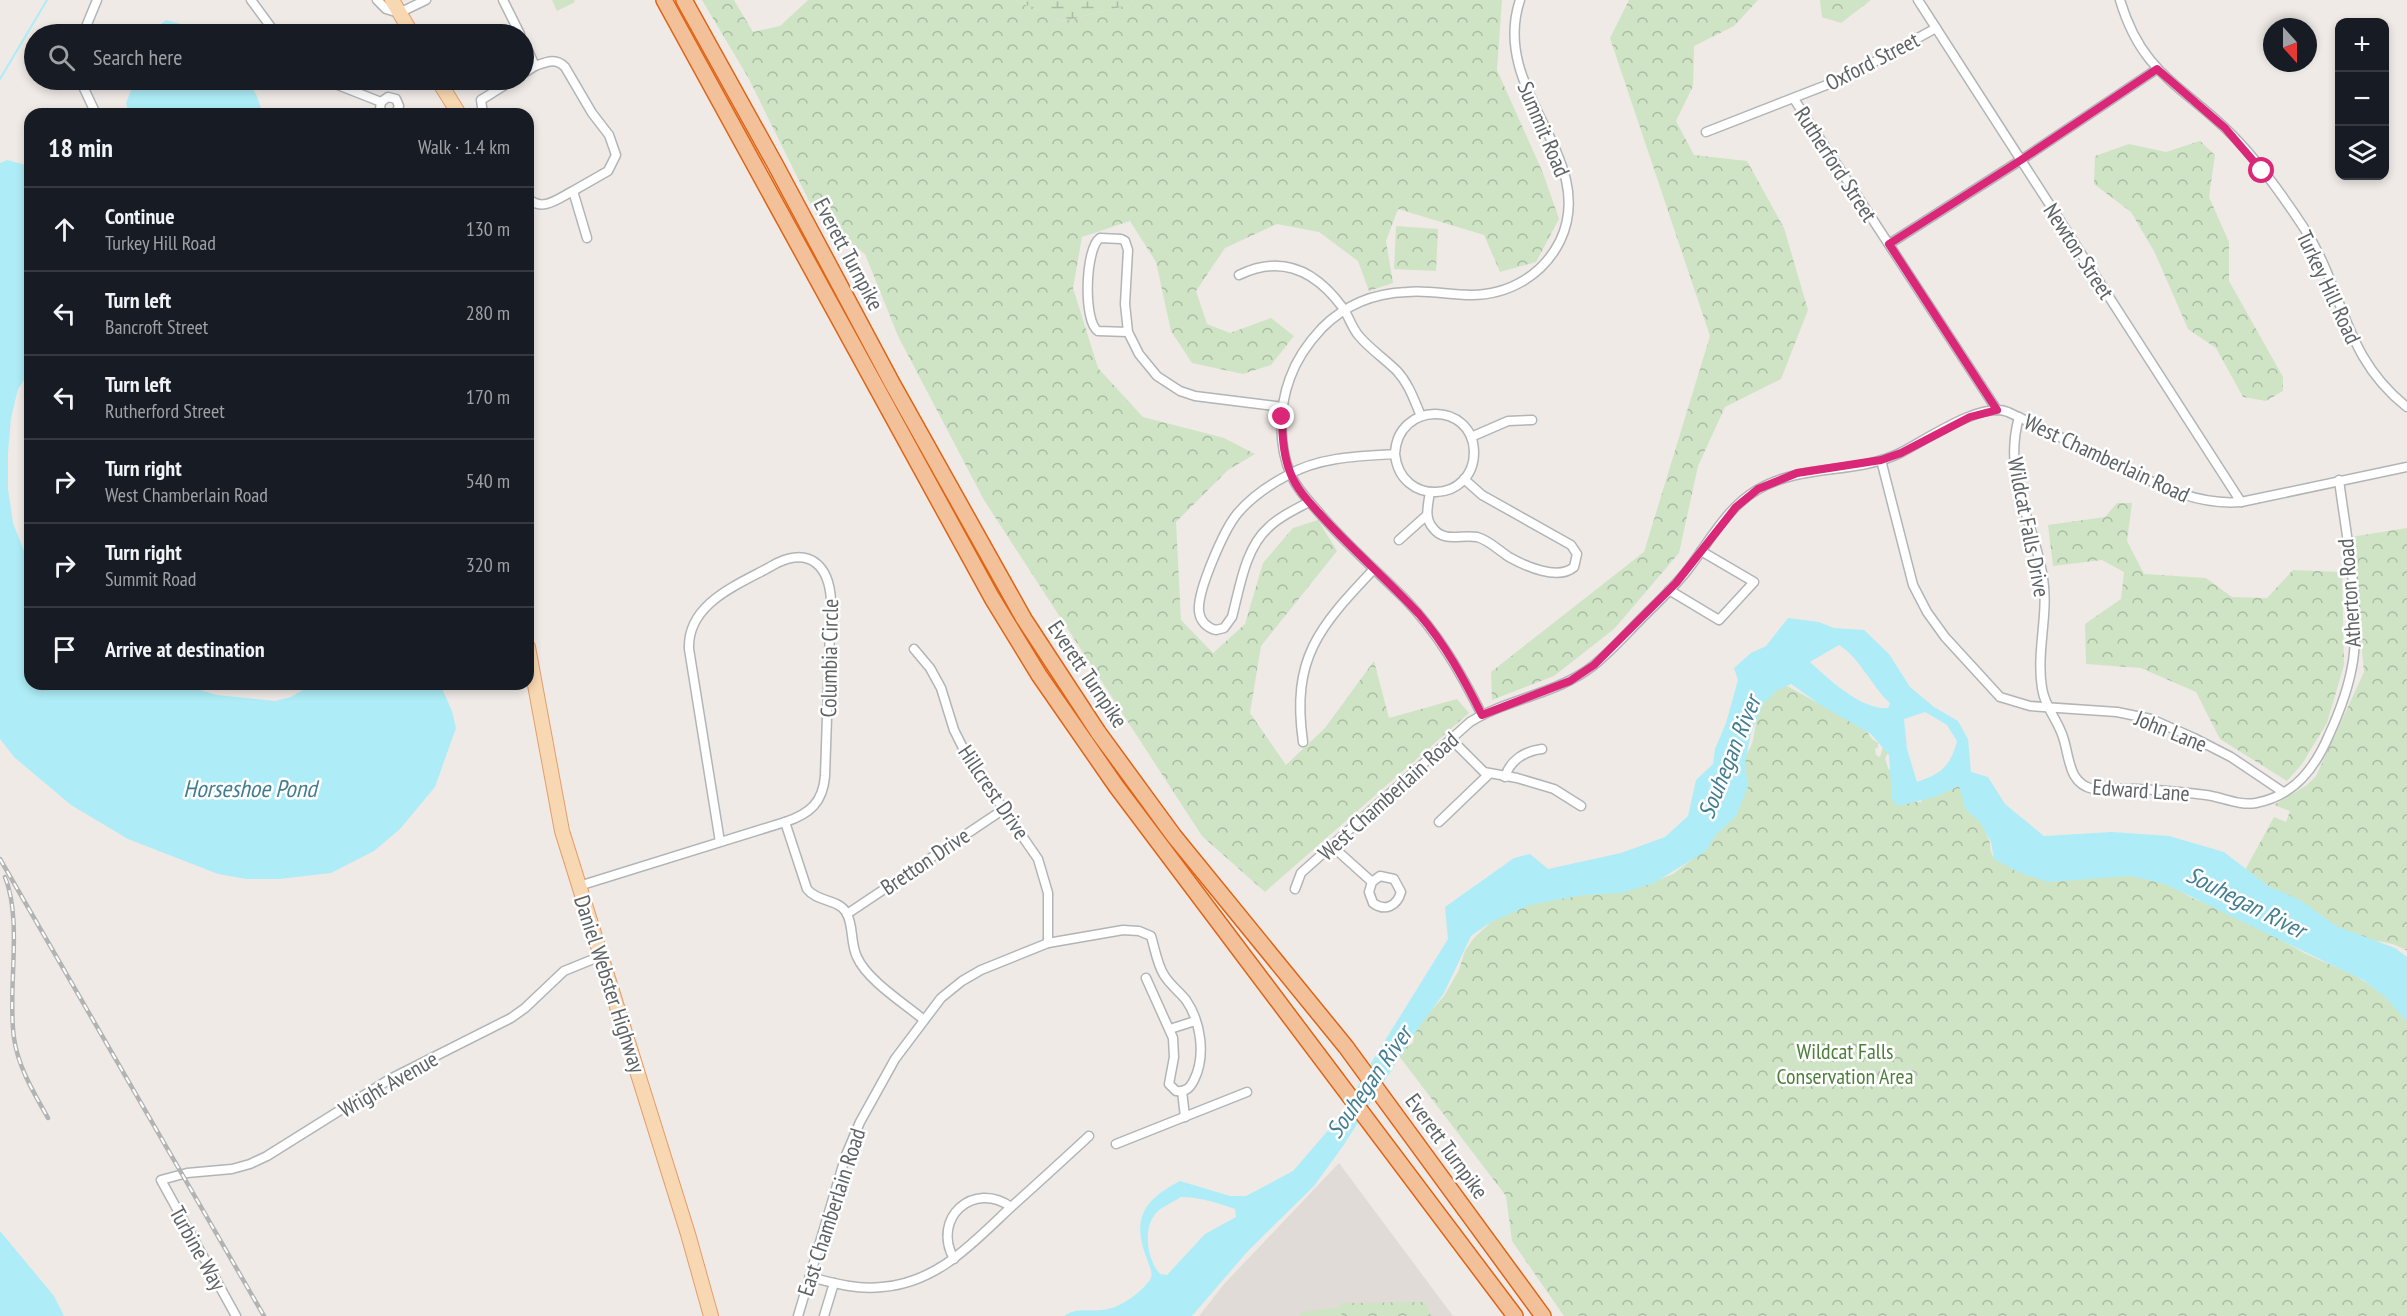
<!DOCTYPE html>
<html lang="en">
<head>
<meta charset="utf-8">
<style>
	:root { --surface:#171b24; --page:#242831; --text:#f1f3f6; --muted:#9ea1a6; --line:#363941 }
	body { margin:0; font-family:"PT Sans Narrow",sans-serif; background:var(--page); color:var(--text) }
	.controls { position:absolute; right:18px; top:18px; display:grid; overflow:hidden; border-radius:12px; box-shadow:0 3px 9px #0003 }
	.controls button { width:54px; height:54px; display:grid; place-items:center; padding:0; border:0; border-bottom:2px solid var(--line); background:var(--surface); color:var(--text); font:30px sans-serif }
	.compass { position:absolute; left:2263px; top:18px; width:54px; height:54px; border-radius:50%; background:var(--surface); box-shadow:0 3px 9px #0003; rotate:159deg }
	.stop { position:absolute; width:18px; height:18px; margin:-14px; border:4px solid #db2777; border-radius:50%; background:#fff }
	.stop.end { background:#db2777; border-color:#fff; box-shadow:0 2px 6px #0008 }
	.list { margin:0; padding:0; list-style:none }
	h2 { display:flex; justify-content:space-between; align-items:center; height:78px; margin:0; padding:0 24px; font-size:26px }
	h2 small { font-size:20px; font-weight:400; color:var(--muted) }
	.list li { display:grid; grid-template-columns:39px 1fr auto; gap:18px; align-items:center; box-sizing:border-box; height:84px; padding:0 24px; border-top:2px solid var(--line) }
	.list b { display:block; font-size:22px; white-space:nowrap }
	.list p { margin:0; font-size:20px; white-space:nowrap; color:var(--muted) }
	.list em { font-size:20px; font-style:normal; color:var(--muted) }
	.icon { flex:none; width:33px; height:33px; fill:none; stroke:currentColor; stroke-width:2; stroke-linecap:round; stroke-linejoin:round }
	.map { position:relative; flex:none; width:2407px; height:1316px; overflow:hidden }
	.search { position:absolute; background:var(--surface); box-shadow:0 3px 9px #0003; left:24px; top:24px; width:510px; height:66px; display:flex; align-items:center; gap:15px; box-sizing:border-box; padding:0 21px; border-radius:33px; color:var(--muted); font-size:22px }
	.panel { position:absolute; background:var(--surface); box-shadow:0 3px 9px #0003; left:24px; top:108px; width:510px; height:582px; border-radius:18px }
	.map>svg:first-child { display:block }
</style>
</head>
<body>
<div class="map">
<svg width="2407" height="1316" viewBox="0 0 2407 1316">
	<defs>
		<pattern id="forest-crowns" width="20" height="18" patternUnits="userSpaceOnUse" patternTransform="scale(1.5)"><rect width="20" height="18" fill="#cee4c5"/><path d="M2 6a3 3 0 1 1 6 0M12 15a3 3 0 1 1 6 0" fill="none" stroke="#aabca4"/></pattern>
		<pattern id="wetland-marsh" width="20" height="14" patternUnits="userSpaceOnUse" patternTransform="scale(1.5)"><rect width="20" height="14" fill="#cee4c5"/><path d="M1 5h8M5 5V1M11 12h8M15 12V8" fill="none" stroke="#aabca4"/></pattern>
	</defs>
	<rect width="100%" height="100%" fill="#efeae6"/>
	<path fill="#e1dbd8" d="M1339,1163L1453,1316H1199L1225,1283Z"/>
	<g fill="#cee4c5">
		<path d="M552,0H574L575,2L557,11Z"/>
		<path d="M1340,1307L1342,1316H1299L1302,1312Z"/>
	</g>
	<g fill="url(#forest-crowns)">
		<path d="M702,0H734L753,32L780,26L808,0H1015L1063,21L1129,5L1133,0H1502L1497,70L1543,173L1559,219L1536,262L1500,272L1484,235L1398,209L1386,241L1393,283L1369,291L1358,261L1319,232L1277,224L1225,248L1196,291L1207,324L1230,333L1271,318L1294,336L1271,365L1243,374L1192,363L1171,331L1156,262L1130,221L1082,237L1073,288L1098,368L1143,417L1224,438L1255,454L1228,470L1176,522L1181,620L1213,653L1245,624L1263,563L1293,528L1318,520L1337,551L1261,646L1250,713L1286,765L1325,728L1374,661L1389,718L1457,699L1469,713L1265,892L1202,836L984,500L898,336L865,254L816,215L749,79Z"/>
		<path d="M1629,0H1758L1734,26L1694,46L1693,86L1676,121L1694,155L1747,161L1784,228L1808,310L1781,379L1725,407L1698,466L1679,553L1614,629L1554,676L1492,700L1491,672L1644,552L1710,336L1610,38Z"/>
		<path d="M1820,0H1871L1841,23L1822,17Z"/>
		<path d="M2200,141L2215,155L2209,197L2229,242V281L2283,377V391L2266,401L2243,397L2216,348L2188,329L2155,253L2131,212L2094,184L2095,156L2129,144L2166,152Z"/>
		<path d="M1396,226L1438,229L1436,271L1394,269Z"/>
		<path d="M2117,503H2132L2127,541L2144,574L2206,578L2232,597L2267,598L2293,570L2342,572L2344,665L2327,723L2302,764L2287,781L2220,739L2196,692L2141,668L2086,664L2085,624L2121,599L2124,572L2102,560L2053,566L2048,525L2105,517Z"/>
		<path d="M2407,528V951C2388,938 2365,943 2345,933C2331,926 2318,916 2305,908C2285,896 2264,884 2245,870L2274,817L2286,822L2290,811L2274,805L2307,785L2316,776L2364,672L2351,537Z"/>
		<path d="M1787,686L1865,729L1872,739L1878,743V747L1875,749L1876,755L1880,757L1883,747L1888,753L1885,758L1888,768L1916,802H1921L1924,797C1931,797 1941,797 1944,789L1958,785L1961,787C1972,803 1981,820 1988,838C1992,845 1988,851 1995,859L2119,871L2163,881L2192,898L2240,917L2306,954L2352,974L2378,990L2407,1019V1316H1564L1512,1241L1506,1196L1399,1056L1405,1047L1413,1043L1415,1029L1444,996L1459,970L1465,951L1474,938L1491,922L1526,903L1658,880L1673,874L1694,858L1747,784C1748,778 1743,773 1743,766C1743,758 1751,749 1753,740C1758,717 1757,692 1787,686Z"/>
		<path d="M1426,1302L1431,1316H1342L1340,1303Z"/>
	</g>
	<path fill="url(#wetland-marsh)" d="M1015,0H1133L1129,5L1063,21Z"/>
	<g fill="#aeedf7" fill-rule="evenodd">
		<path d="M166,20L181,24L196,34H164L160,25Z"/>
		<path d="M135,80H245L256,94L263,114H129L126,103Z"/>
		<path d="M7,160L30,166V371L18,389L11,418L8,453V489L13,523L30,566V684H179L217,695L275,701L291,697L313,684H440L452,711L456,728L435,787L400,829L374,851L331,873L279,879H246L218,874L128,839L71,805L14,757L0,739V163Z"/>
		<path d="M1788,618L1819,622L1834,628L1864,630L1889,654L1910,687L1934,707L1958,721L1968,739L1971,772L1988,777L2005,804L2044,836L2112,832L2169,836L2224,852L2268,886L2300,900L2336,926L2395,948L2407,957V1022L2386,998L2363,980L2165,884L2130,876L2047,882L2018,872L1994,859L1991,842L1980,822L1966,810L1959,786L1935,797L1899,806L1892,800L1889,755L1871,734L1822,706L1791,684L1776,691L1763,704L1751,733L1745,764L1748,787L1736,816L1715,836L1706,851L1654,883L1622,893L1583,895L1530,905L1491,922L1471,936L1444,993L1415,1033L1343,1146L1314,1186L1247,1252L1192,1316H1064C1078,1306 1092,1313 1108,1309C1123,1306 1141,1292 1150,1280C1154,1273 1149,1266 1147,1259C1131,1218 1144,1200 1180,1181L1230,1196H1246L1293,1171L1344,1112L1371,1063L1448,939L1445,907L1514,858L1530,854L1548,869L1621,853L1665,837L1688,816L1696,780L1713,764L1715,749L1726,723L1738,680L1734,668L1751,653L1766,646ZM1839,645C1861,659 1871,686 1890,703L1888,708C1861,710 1830,680 1810,662ZM1925,712L1947,725L1957,741C1950,767 1942,773 1917,782L1907,749L1904,719ZM1181,1197C1200,1197 1217,1203 1235,1209L1236,1217L1205,1234L1167,1275L1160,1274C1147,1260 1142,1227 1157,1212C1163,1206 1174,1202 1181,1197Z"/>
		<path d="M0,1231L54,1296L64,1316H0Z"/>
	</g>
	<g fill="none" stroke-linecap="round" stroke-linejoin="round">
		<path stroke="#aeedf7" stroke-width="2" d="M0,79L47,0"/>
		<defs>
			<g id="minor">
				<path d="M251,0L276,34"/>
				<path d="M377,0L386,9L399,13L426,0"/>
				<path d="M503,0L520,34"/>
				<path d="M1918,0L2241,502"/>
				<path d="M2120,0C2141,70 2176,82 2225,128C2255,156 2281,193 2304,228C2345,291 2342,356 2407,407"/>
				<path d="M83,34L97,0"/>
				<path d="M524,42L535,66C546,62 556,57 565,67L592,113L609,135L616,155L608,171L573,191L587,238"/>
				<path d="M524,73L535,66"/>
				<path d="M80,80L96,114"/>
				<path d="M325,80L381,102"/>
				<path d="M1794,99L1997,410"/>
				<path d="M381,102L388,97L396,99L399,106L396,114"/>
				<path d="M381,102L380,109L383,114"/>
				<path d="M483,114L481,100L513,80"/>
				<path d="M1706,132L1847,77L1936,28"/>
				<path d="M528,198C542,213 559,198 573,191"/>
				<path d="M1889,244L2021,160L2157,69"/>
				<path d="M1239,275C1282,254 1316,271 1343,308C1349,317 1352,328 1359,336C1370,349 1385,359 1397,371C1409,384 1414,400 1421,416"/>
				<path d="M1128,332L1098,331C1083,322 1085,248 1100,238L1121,239L1125,241L1128,250L1125,304L1128,332L1139,354L1157,376L1180,391L1195,396L1283,407"/>
				<path d="M2019,417C2002,478 2034,520 2043,578C2049,614 2036,651 2042,688C2045,708 2057,718 2063,737C2070,758 2068,783 2093,789C2130,787 2169,790 2206,795C2222,797 2239,806 2256,803C2294,796 2315,768 2329,735C2340,711 2349,687 2353,661C2361,606 2346,535 2339,480"/>
				<path d="M1471,437L1508,421L1532,420"/>
				<path d="M1881,460L1913,585L1927,612L1945,637L2000,697L2030,706L2117,712L2151,719L2194,738L2231,757L2283,792"/>
				<path d="M1430,492C1428,505 1424,518 1433,528C1444,543 1461,534 1477,537C1489,540 1498,550 1509,557C1525,566 1558,581 1574,567L1577,554L1571,545L1482,495L1464,479"/>
				<path d="M1309,502C1296,509 1280,516 1269,527C1245,548 1240,587 1232,617L1224,628L1216,630C1207,628 1200,621 1199,611C1197,591 1224,530 1237,514C1251,497 1269,485 1288,475C1319,457 1359,456 1395,454C1400,507 1474,503 1474,452C1473,401 1397,401 1395,454"/>
				<path d="M1399,540L1427,515"/>
				<path d="M1669,590L1719,620L1754,582L1701,551"/>
				<path d="M914,649L930,668L941,688L954,730L967,756L1038,859L1048,893V943"/>
				<path d="M1482,715C1461,673 1438,633 1405,599C1377,571 1347,545 1321,515C1310,502 1298,491 1291,475C1278,446 1279,407 1290,378C1297,358 1308,343 1322,328C1345,305 1374,293 1407,292C1428,290 1450,295 1471,295C1509,295 1543,275 1560,241C1600,158 1489,92 1520,0"/>
				<path d="M1451,739L1484,772L1517,778L1554,789L1581,806"/>
				<path d="M1303,742C1291,658 1319,627 1374,569"/>
				<path d="M1505,777C1510,760 1525,751 1542,749"/>
				<path d="M785,822L807,889C817,902 838,899 846,912C854,925 850,943 857,957C867,980 905,1004 924,1020"/>
				<path d="M1439,822L1489,774"/>
				<path d="M1332,846L1372,882L1369,892L1373,903C1385,912 1397,906 1401,892L1394,879L1380,876L1372,882"/>
				<path d="M579,886L785,822C810,814 823,802 825,776L831,600C829,567 811,547 777,563C743,583 687,601 689,649L720,842"/>
				<path d="M1295,889L1301,873L1470,722C1509,698 1558,694 1594,665C1611,651 1626,634 1642,618C1657,603 1673,588 1686,572C1708,544 1726,508 1757,490C1802,463 1855,475 1900,453C1926,440 1981,401 2008,412C2042,428 2076,445 2109,461C2151,481 2192,506 2241,502L2407,467"/>
				<path d="M847,914L1004,809"/>
				<path d="M1170,1029L1195,1021"/>
				<path d="M1182,1091L1185,1117"/>
				<path d="M1116,1144L1247,1092"/>
				<path d="M954,1259C931,1218 974,1180 1011,1207"/>
				<path d="M810,1277C833,1283 857,1290 882,1287C937,1283 973,1243 1011,1207C1037,1184 1063,1160 1089,1136"/>
				<path d="M236,1316L161,1180L187,1173L232,1169L250,1164L267,1156L390,1079L511,1018L525,1008L564,971L601,956"/>
				<path d="M798,1316L846,1155L860,1122L895,1059L941,998L962,981L981,970L1048,943L1123,930L1139,931L1151,936C1155,949 1157,964 1164,975C1170,985 1179,991 1186,1000C1201,1022 1206,1056 1194,1080C1190,1088 1186,1092 1176,1091L1169,1084L1174,1057L1173,1038L1146,978"/>
				<path d="M824,1316L834,1283"/>
			</g>
			<g id="primary">
				<path d="M392,0L412,34"/>
				<path d="M438,80L459,114"/>
				<path d="M528,647L562,831L688,1234L711,1316"/>
			</g>
			<g id="motorway">
				<path d="M664,0L992,598L1039,675L1116,786L1515,1316"/>
				<path d="M684,0L775,164L892,383L1024,619L1098,732L1174,836L1346,1047L1543,1316"/>
			</g>
		</defs>
		<use href="#minor" stroke="#b1b5b7" stroke-width="11"/>
		<use href="#primary" stroke="#e59d6a" stroke-width="16"/>
		<use href="#motorway" stroke="#df6416" stroke-width="18"/>
		<use href="#minor" stroke="#fff" stroke-width="8"/>
		<use href="#primary" stroke="#f8d8b2" stroke-width="14"/>
		<use href="#motorway" stroke="#f3c199" stroke-width="15"/>
		<defs>
			<g id="rail">
				<path d="M0,859L264,1316"/>
				<path d="M5,877C23,922 7,989 14,1038C18,1067 34,1093 48,1118"/>
			</g>
		</defs>
		<use href="#rail" stroke="#b2b3b3" stroke-width="4.5"/>
		<use href="#rail" stroke="#fff" stroke-width="2" stroke-dasharray="7" stroke-linecap="butt"/>
	</g>
	<g fill="none" stroke-linecap="round" stroke-linejoin="round">
		<path stroke="#db2777" stroke-width="8" d="M1282,417C1282,436 1283,454 1290,472C1296,488 1307,500 1319,513C1350,548 1387,579 1419,614C1445,644 1464,679 1482,715L1570,681L1594,665L1676,583L1736,507L1758,489L1797,473L1881,460L1901,453L1970,417L1997,410L1889,244L2021,160L2157,69L2225,128L2262,171"/>
	</g>
	<g text-anchor="middle" dominant-baseline="central" stroke-width="5" stroke-linejoin="round" paint-order="stroke">
		<g font-size="22" fill="#5e6365" stroke="#fff">
			<text transform="translate(1872 61) rotate(-27)">Oxford Street</text>
			<text transform="translate(1544 129) rotate(67)">Summit Road</text>
			<text transform="translate(1836 164) rotate(57)">Rutherford Street</text>
			<text transform="translate(2079 251) rotate(57)">Newton Street</text>
			<text transform="translate(849 254) rotate(62)">Everett Turnpike</text>
			<text transform="translate(2329 287) rotate(65)">Turkey Hill Road</text>
			<text transform="translate(2107 458) rotate(25)">West Chamberlain Road</text>
			<text transform="translate(2029 527) rotate(79)">Wildcat Falls Drive</text>
			<text transform="translate(2349 593) rotate(-94)">Atherton Road</text>
			<text transform="translate(829 658) rotate(-89)">Columbia Circle</text>
			<text transform="translate(1088 674) rotate(56)">Everett Turnpike</text>
			<text transform="translate(2171 731) rotate(22)">John Lane</text>
			<text transform="translate(2141 790) rotate(4)">Edward Lane</text>
			<text transform="translate(994 792) rotate(56)">Hillcrest Drive</text>
			<text transform="translate(1388 796) rotate(-42)">West Chamberlain Road</text>
			<text transform="translate(925 861) rotate(-34)">Bretton Drive</text>
			<text transform="translate(610 984) rotate(72)">Daniel Webster Highway</text>
			<text transform="translate(388 1084) rotate(-30)">Wright Avenue</text>
			<text transform="translate(1447 1146) rotate(54)">Everett Turnpike</text>
			<text transform="translate(831 1212) rotate(-72)">East Chamberlain Road</text>
			<text transform="translate(198 1248) rotate(61)">Turbine Way</text>
		</g>
		<g font-size="22" fill="#4d7e3c" stroke="#fff">
			<text x="1845" y="1051">Wildcat Falls<tspan x="1845" dy="25">Conservation Area</tspan></text>
		</g>
		<g font-size="24" font-style="italic" fill="#427e8f" stroke="#fff">
			<text transform="translate(1729 757) rotate(-68)">Souhegan River</text>
			<text x="250" y="788">Horseshoe Pond</text>
			<text transform="translate(2246 902) rotate(27)">Souhegan River</text>
			<text transform="translate(1369 1082) rotate(-55)">Souhegan River</text>
		</g>
	</g>
</svg>
<div class="controls">
<button>+</button>
<button>−</button>
<button><svg class="icon" aria-label="layers" viewBox="0 0 24 24"><path d="M12 4l9 5-9 5-9-5zM3 14l9 5 9-5"/></svg></button>
</div>
<svg class="compass" viewBox="-18 -18 36 36"><path d="M0-13l5 13h-10z" fill="#e53935"/><path d="M0 13l5-13h-10z" fill="#9ea1a6"/></svg>
<div class="stop" style="left:2262px;top:171px"></div>
<div class="stop end" style="left:1282px;top:417px"></div>
<div class="search"><svg class="icon" aria-label="search" viewBox="0 0 24 24"><circle cx="10" cy="10" r="6"/><path d="M15 15l6 6"/></svg>Search here</div>
<section class="panel">
<h2>18 min<small>Walk · 1.4 km</small></h2>
<ul class="list">
<li><svg class="icon" aria-label="ahead" viewBox="0 0 24 24"><path d="M12 20V5M6 11l6-6 6 6"/></svg><div><b>Continue</b><p>Turkey Hill Road</p></div><em>130 m</em></li>
<li><svg class="icon" aria-label="left" viewBox="0 0 24 24"><path d="M17 20v-9H6M10 6l-5 5 5 5"/></svg><div><b>Turn left</b><p>Bancroft Street</p></div><em>280 m</em></li>
<li><svg class="icon" aria-label="left" viewBox="0 0 24 24"><path d="M17 20v-9H6M10 6l-5 5 5 5"/></svg><div><b>Turn left</b><p>Rutherford Street</p></div><em>170 m</em></li>
<li><svg class="icon" aria-label="right" viewBox="0 0 24 24"><path d="M7 20v-9h11M14 6l5 5-5 5"/></svg><div><b>Turn right</b><p>West Chamberlain Road</p></div><em>540 m</em></li>
<li><svg class="icon" aria-label="right" viewBox="0 0 24 24"><path d="M7 20v-9h11M14 6l5 5-5 5"/></svg><div><b>Turn right</b><p>Summit Road</p></div><em>320 m</em></li>
<li><svg class="icon" aria-label="arrive" viewBox="0 0 24 24"><path d="M6 21V4h12l-3 4 3 4H6"/></svg><div><b>Arrive at destination</b></div></li>
</ul>
</section>
</div>
</body>
</html>
